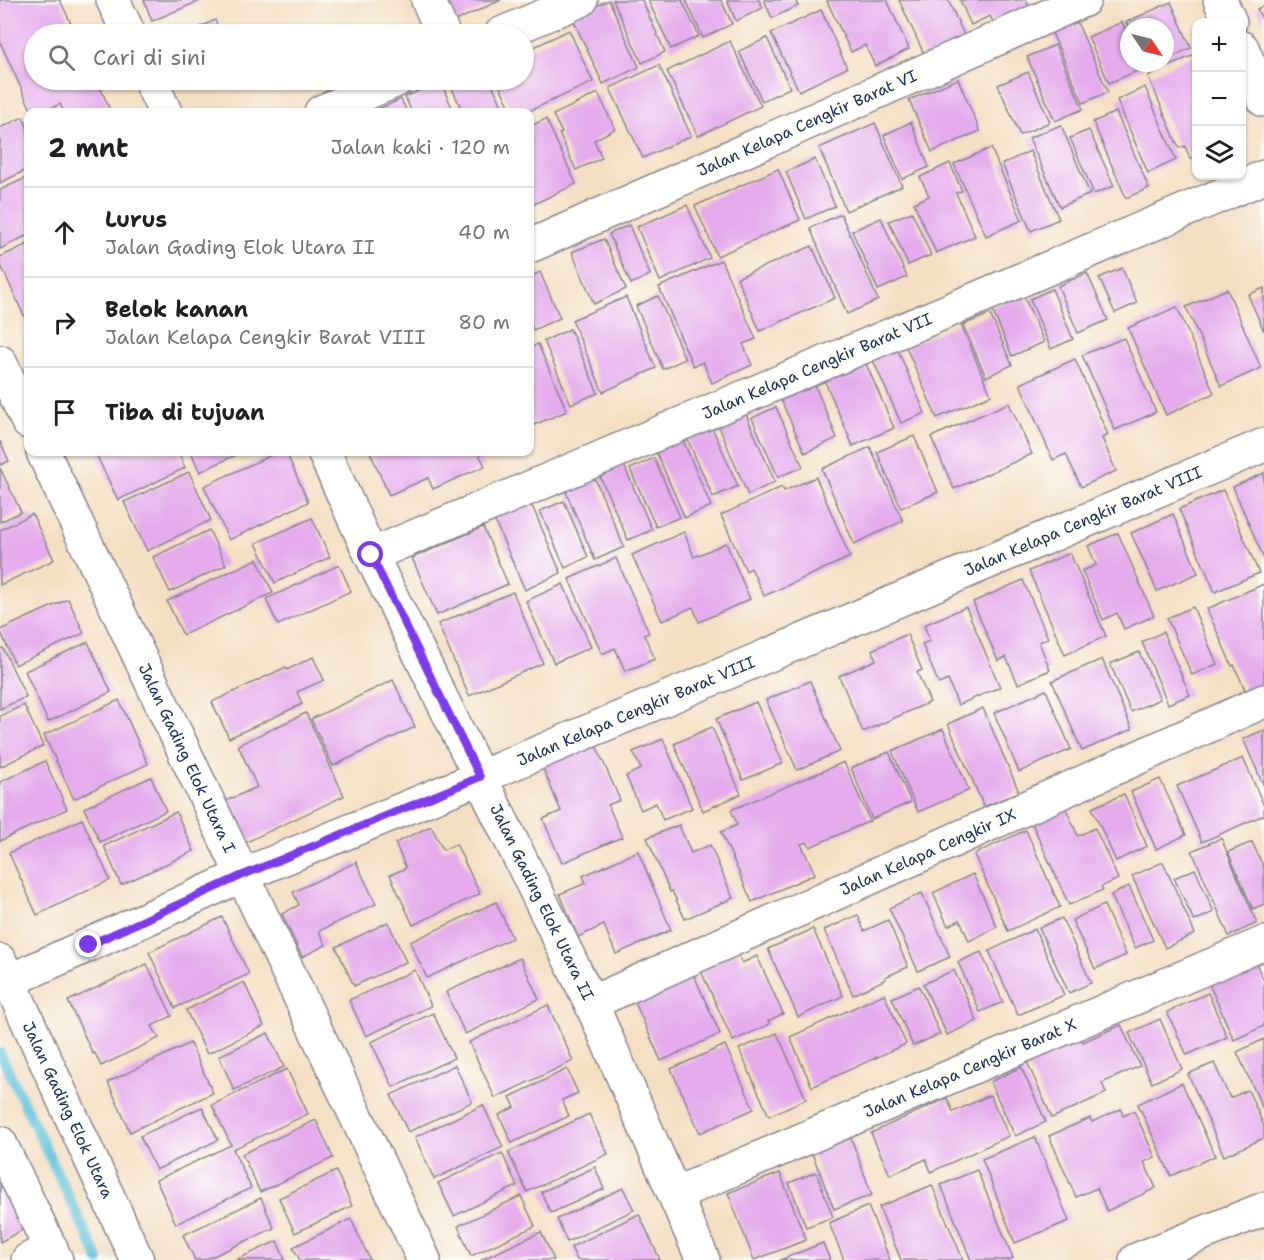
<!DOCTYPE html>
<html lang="id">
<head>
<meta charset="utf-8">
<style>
	:root { --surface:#fff; --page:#f2f2f2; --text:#202124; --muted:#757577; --line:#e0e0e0 }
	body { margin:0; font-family:"Shantell Sans",sans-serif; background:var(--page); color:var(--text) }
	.controls { position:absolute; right:18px; top:18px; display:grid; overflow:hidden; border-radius:12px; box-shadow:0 2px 4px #0004 }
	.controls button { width:54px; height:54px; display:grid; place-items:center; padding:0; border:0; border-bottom:2px solid var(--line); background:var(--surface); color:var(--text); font:30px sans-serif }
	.compass { position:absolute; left:1120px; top:18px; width:54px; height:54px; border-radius:50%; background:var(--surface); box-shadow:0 2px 4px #0004; rotate:125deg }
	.stop { position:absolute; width:18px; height:18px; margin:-14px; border:4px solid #7c3aed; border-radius:50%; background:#fff }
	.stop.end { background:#7c3aed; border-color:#fff; box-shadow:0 2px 6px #0008 }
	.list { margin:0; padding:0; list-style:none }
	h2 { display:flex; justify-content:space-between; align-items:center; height:78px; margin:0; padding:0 24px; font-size:26px }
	h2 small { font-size:20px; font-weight:400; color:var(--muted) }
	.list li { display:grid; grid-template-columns:39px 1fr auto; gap:18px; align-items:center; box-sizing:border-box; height:90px; padding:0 24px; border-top:2px solid var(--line) }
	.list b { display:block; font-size:22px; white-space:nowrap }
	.list p { margin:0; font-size:20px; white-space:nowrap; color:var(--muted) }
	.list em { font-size:20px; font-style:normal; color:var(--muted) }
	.icon { flex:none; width:33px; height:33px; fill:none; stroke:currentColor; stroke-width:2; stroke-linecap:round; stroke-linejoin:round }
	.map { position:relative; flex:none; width:1264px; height:1260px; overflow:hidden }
	.search { position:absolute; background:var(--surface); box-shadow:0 2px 4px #0004; left:24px; top:24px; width:510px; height:66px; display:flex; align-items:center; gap:15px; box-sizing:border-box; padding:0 21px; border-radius:33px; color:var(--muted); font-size:22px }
	.panel { position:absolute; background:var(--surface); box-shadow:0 2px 4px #0004; left:24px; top:108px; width:510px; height:348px; border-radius:12px }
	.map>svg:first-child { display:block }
</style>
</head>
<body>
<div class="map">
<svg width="1264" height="1260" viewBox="0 0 1264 1260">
	<rect width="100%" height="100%" fill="#fdfcf7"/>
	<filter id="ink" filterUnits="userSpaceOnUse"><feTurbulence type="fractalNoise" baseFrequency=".0167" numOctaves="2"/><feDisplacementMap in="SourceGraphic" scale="12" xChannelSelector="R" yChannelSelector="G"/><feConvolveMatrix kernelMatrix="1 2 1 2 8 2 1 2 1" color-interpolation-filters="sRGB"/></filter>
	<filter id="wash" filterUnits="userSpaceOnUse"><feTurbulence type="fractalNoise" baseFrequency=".008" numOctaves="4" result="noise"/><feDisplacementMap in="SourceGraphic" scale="24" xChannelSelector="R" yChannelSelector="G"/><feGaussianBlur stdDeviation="1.35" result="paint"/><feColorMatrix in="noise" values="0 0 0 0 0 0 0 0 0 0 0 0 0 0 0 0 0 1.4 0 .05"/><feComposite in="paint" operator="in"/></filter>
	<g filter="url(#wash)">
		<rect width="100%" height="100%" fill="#f4dfc3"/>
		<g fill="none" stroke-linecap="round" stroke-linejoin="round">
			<path stroke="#5dc3db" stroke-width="10" d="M0,1053L99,1260"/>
		</g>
		<g id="blocks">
			<g fill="#e5abed">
				<path d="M1,0H60L76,34H34V80H97L110,110L106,112H64L60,104L43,112H32L0,42V1Z"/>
				<path d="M144,0H202L152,21Z"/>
				<path d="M443,0H501L453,22Z"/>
				<path d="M609,0L639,67L603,84L572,17Z"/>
				<path d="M613,0H642L665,52L642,63Z"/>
				<path d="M648,0H682L699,36L671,49Z"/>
				<path d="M686,0H721L732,24L703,38Z"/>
				<path d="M727,0H759L763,8L736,21Z"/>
				<path d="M764,0H795L798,6L772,18Z"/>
				<path d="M829,0H887L909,49L875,66L865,45L851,52L827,1Z"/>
				<path d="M899,0H948L966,39L926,58Z"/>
				<path d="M960,0H1026L1029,7L994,24L990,16L971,25Z"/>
				<path d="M1171,2L1191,48L1165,60V27H1129L1126,22Z"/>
				<path d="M1264,6V23L1257,9Z"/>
				<path d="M821,10L847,68L799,91L771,33Z"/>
				<path d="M215,20L221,34H191L190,32Z"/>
				<path d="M1077,22L1108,92L1083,103L1052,33Z"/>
				<path d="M1122,22L1129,39V63H1140L1142,69L1109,83L1088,37Z"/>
				<path d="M569,30L593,82L527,112H512L497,80H524V52Z"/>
				<path d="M767,38L790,88L762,101L739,51Z"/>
				<path d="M730,41L761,106L698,136L667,71Z"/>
				<path d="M1055,45L1083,109L1055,121L1027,57Z"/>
				<path d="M1196,54V157L1190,159L1185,146L1179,148L1148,76Z"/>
				<path d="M659,65L691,136L643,158L610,88Z"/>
				<path d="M1028,72L1050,122L1020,135L998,85Z"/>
				<path d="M958,79L980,131L932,152L909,100Z"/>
				<path d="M448,80H490L505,112H463Z"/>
				<path d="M440,81L454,112H412L405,97Z"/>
				<path d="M1145,87L1176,160L1148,173L1117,100Z"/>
				<path d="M598,93L615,129L594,140L602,158L576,170L559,134L562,133L553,115Z"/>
				<path d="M401,99L407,112H372Z"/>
				<path d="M1116,112L1149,188L1126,198L1093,122Z"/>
				<path d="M23,117L28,129V169L0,183V128Z"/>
				<path d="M546,119L576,184L530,206V126Z"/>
				<path d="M911,122L929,167L902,179L884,135Z"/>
				<path d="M875,123L902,186L846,211L819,148Z"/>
				<path d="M1061,125L1090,194L1060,207L1029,138Z"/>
				<path d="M1089,130L1114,186L1094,194L1070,138Z"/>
				<path d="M991,148L1022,220L986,236L954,164Z"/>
				<path d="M1030,151L1059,219L1031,231L1002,164Z"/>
				<path d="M815,159L835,206L806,219L786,172Z"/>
				<path d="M950,163L962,191L956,193L975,236L936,253L914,203L929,196L920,177Z"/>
				<path d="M778,169L800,220L717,256L695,206Z"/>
				<path d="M28,177V235L0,249V190Z"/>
				<path d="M687,205L710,258L660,281L637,227Z"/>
				<path d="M912,212L931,255L908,265L889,221Z"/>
				<path d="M841,214L878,300L847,314L810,228Z"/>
				<path d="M881,218L907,277L878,290L852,231Z"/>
				<path d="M629,225L650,275L631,284L609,234Z"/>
				<path d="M604,239L626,289L594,304L572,252Z"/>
				<path d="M28,244V314L24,316L0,263V257Z"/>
				<path d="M812,246L835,298L760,331L737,278Z"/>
				<path d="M721,260L756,339L743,344L752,365L712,383L703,362L693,366L659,287Z"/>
				<path d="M1122,268L1137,303L1115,313L1099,278Z"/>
				<path d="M540,272L560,318L533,330L530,322V277Z"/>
				<path d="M1087,273L1108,320L1078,333L1058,286Z"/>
				<path d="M1264,288V331L1248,295Z"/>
				<path d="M1052,289L1073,339L1051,349L1030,299Z"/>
				<path d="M1227,289L1261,368L1221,386L1186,307Z"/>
				<path d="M1023,294L1044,342L1012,356L991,307Z"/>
				<path d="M658,296L685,359L663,369L636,306Z"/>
				<path d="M626,297L656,368L603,392L572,320Z"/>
				<path d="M1177,307L1214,393L1166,415L1128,328Z"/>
				<path d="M990,314L1012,365L986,377L963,325Z"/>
				<path d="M960,323L991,395L937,418L906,347Z"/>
				<path d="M570,329L598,393L571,404L544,341Z"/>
				<path d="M1124,338L1156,412L1115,430L1082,355Z"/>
				<path d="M538,344L567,411L534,425L530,414V348Z"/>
				<path d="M897,348L925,413L901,423L873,360Z"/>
				<path d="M864,359L894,428L853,446L823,377Z"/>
				<path d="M1075,359L1108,435L1102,438L1116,471L1081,487L1066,454L1053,460L1020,384Z"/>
				<path d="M813,381L837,438L805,453L779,396Z"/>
				<path d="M1009,403L1032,454L954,489L931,437Z"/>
				<path d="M776,407L803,467L778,477L752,418Z"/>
				<path d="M744,410L775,482L748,495L717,422Z"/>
				<path d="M711,425L738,486L713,497L686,436Z"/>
				<path d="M914,436L938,492L901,508L877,452Z"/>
				<path d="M682,438L711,506L685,518L655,449Z"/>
				<path d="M0,441L9,461L0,465Z"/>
				<path d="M870,447L903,521L854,544L822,469Z"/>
				<path d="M95,452H178L185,468L118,500Z"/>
				<path d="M191,452H242L200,472Z"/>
				<path d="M278,452H286L308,502L229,540L204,486Z"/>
				<path d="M370,452H478L485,466L433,489L428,478L389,495Z"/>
				<path d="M654,458L680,517L656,527L630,469Z"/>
				<path d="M623,463L652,530L628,540L599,474Z"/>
				<path d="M0,468L21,512L0,522Z"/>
				<path d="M189,472L211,520L147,551L124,502Z"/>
				<path d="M592,472L624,547L595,560L563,485Z"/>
				<path d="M1264,473V559L1233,487Z"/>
				<path d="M816,477L850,557L764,596L751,568L746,571L721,515L782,487L784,491Z"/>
				<path d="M1223,490L1259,573L1215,592L1179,509Z"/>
				<path d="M529,499L561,573L525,590L492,515Z"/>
				<path d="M564,501L588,557L565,568L540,511Z"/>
				<path d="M32,514L54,560L0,585V530Z"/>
				<path d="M1173,514L1198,573L1157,591L1131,533Z"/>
				<path d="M312,518L330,557L275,583L256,543Z"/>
				<path d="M483,527L508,584L437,615L412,558Z"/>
				<path d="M209,530L226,565L170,592L153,557Z"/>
				<path d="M684,532L694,557L726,543L750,599L699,622L693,607L662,621L632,555Z"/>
				<path d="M1118,533L1154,616L1124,629L1117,613L1103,620L1082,571L1096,565L1088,546Z"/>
				<path d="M1070,553L1106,636L1065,655L1029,571Z"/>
				<path d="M616,558L649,633L644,635L655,659L625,671L615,648L602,654L569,579Z"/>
				<path d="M257,559L273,593L183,635L167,601Z"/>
				<path d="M339,565L351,591L278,625L266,599Z"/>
				<path d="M1023,580L1048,638L1039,642L1050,670L1018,684L1006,657L998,661L973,602Z"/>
				<path d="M563,584L591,647L554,663L526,601Z"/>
				<path d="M1264,584V685L1246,692L1234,665L1232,666L1207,609Z"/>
				<path d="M513,592L543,663L469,696L438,624Z"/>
				<path d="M68,599L84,633L15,665L0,630Z"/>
				<path d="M966,607L1000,687L958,705L948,680L939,684L922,644L930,641L924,625Z"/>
				<path d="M1193,607L1217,664L1192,675L1167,618Z"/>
				<path d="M1163,632L1190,695L1168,704L1142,642Z"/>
				<path d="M907,634L922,670L917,672L930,702L863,732L839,676L876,660L872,650Z"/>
				<path d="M88,642L111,692L48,722L25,671Z"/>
				<path d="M3,648L26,697L0,709V649Z"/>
				<path d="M1139,652L1160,699L1131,712L1110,664Z"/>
				<path d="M313,657L324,680L297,692L302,704L229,738L212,702L286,667L287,670Z"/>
				<path d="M1102,659L1132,729L1082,751L1052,681Z"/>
				<path d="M393,680L415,727L333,766L311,719Z"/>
				<path d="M810,681L840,751L797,770L766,700Z"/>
				<path d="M1046,690L1071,749L1019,772L994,713Z"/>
				<path d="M119,700L148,764L74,799L44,735Z"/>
				<path d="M756,702L783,763L743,780L716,719Z"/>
				<path d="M24,705L43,746L0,767V716Z"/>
				<path d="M983,708L1019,792L984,807L948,724Z"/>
				<path d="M306,713L344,796L238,846L219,804L257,787L238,745Z"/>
				<path d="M712,727L741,794L703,811L674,744Z"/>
				<path d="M943,729L969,790L918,812L892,751Z"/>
				<path d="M1264,730V786L1243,739Z"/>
				<path d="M663,739L692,808L663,820L656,803L641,810L626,776L641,769L633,752Z"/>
				<path d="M594,741L620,800L608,805L622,837L562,863L543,819L561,811L541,764Z"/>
				<path d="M889,752L911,802L872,819L851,768Z"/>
				<path d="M1243,758L1264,806V815L1202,842L1177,786Z"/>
				<path d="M45,761L67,809L0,841V782Z"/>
				<path d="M844,762L870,821L810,847L807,842L801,844L815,874L752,902L721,832L737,825L731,810Z"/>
				<path d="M151,777L166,811L100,842L84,808Z"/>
				<path d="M1160,779L1186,835L1156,849L1131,792Z"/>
				<path d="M1124,794L1147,846L1116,861L1092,808Z"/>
				<path d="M1064,804L1078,836L1095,828L1118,879L1101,887L1103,890L1069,905L1030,819Z"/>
				<path d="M176,812L194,851L121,885L104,846Z"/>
				<path d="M82,819L110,880L37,915L9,853Z"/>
				<path d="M679,825L691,853L710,845L733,898L685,919L672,891L670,892L647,838Z"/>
				<path d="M431,826L443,850L456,844L480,894L413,925L390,875L406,868L395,843Z"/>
				<path d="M1026,830L1060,907L1008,931L974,854Z"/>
				<path d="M1221,838L1257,923L1229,936L1192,851Z"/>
				<path d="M1252,842L1264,868V904L1253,909L1228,852Z"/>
				<path d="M638,851L671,930L616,954L604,925L578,937L560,894L586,883L583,876Z"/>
				<path d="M356,862L376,904L319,931L326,945L302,957L282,914L299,905L293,892Z"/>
				<path d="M1163,862L1195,934L1165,948L1132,876Z"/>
				<path d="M1195,869L1214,912L1194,921L1174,878Z"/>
				<path d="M973,874L997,927L969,941L960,920L948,926L933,893Z"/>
				<path d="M1129,886L1153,940L1135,948L1111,895Z"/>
				<path d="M922,893L950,957L918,971L889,908Z"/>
				<path d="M496,902L512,938L427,978L410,942Z"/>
				<path d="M1104,905L1126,955L1095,969L1072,920Z"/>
				<path d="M858,915L864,931L888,920L908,967L885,977L886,979L853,995L824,930Z"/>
				<path d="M222,917L249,974L175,1008L149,952Z"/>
				<path d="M1062,918L1091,983L1069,993L1039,928Z"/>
				<path d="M388,922L406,962L354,986L336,947Z"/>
				<path d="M813,929L843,996L798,1017L768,949Z"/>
				<path d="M1035,929L1064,995L1018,1015L989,951Z"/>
				<path d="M737,952L742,963L757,956L783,1014L768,1021L770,1024L733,1041L700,969Z"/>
				<path d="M981,952L1003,1002L980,1012L958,962Z"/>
				<path d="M520,958L539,999L465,1034L446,992Z"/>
				<path d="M1256,963L1264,981V1026L1234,1040L1209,984Z"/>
				<path d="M147,964L172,1016L152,1026L159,1038L101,1066L95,1053L93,1054L68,1001Z"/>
				<path d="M415,970L431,1006L366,1036L349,1000Z"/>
				<path d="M954,970L977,1021L947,1035L923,984Z"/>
				<path d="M693,973L720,1034L661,1061L634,1000Z"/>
				<path d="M244,982L264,1026L207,1054L186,1010Z"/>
				<path d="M919,986L940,1034L913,1046L892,998Z"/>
				<path d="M1208,993L1227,1037L1187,1055L1167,1012Z"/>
				<path d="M884,994L906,1044L812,1087L790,1037Z"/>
				<path d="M548,1005L573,1061L495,1098L469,1042Z"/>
				<path d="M433,1013L454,1058L393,1087L371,1042Z"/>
				<path d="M1160,1019L1182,1069L1152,1083L1129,1033Z"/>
				<path d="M1121,1025L1140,1066L1102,1083L1106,1093L1052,1118L1027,1062L1081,1038L1083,1042Z"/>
				<path d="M268,1033L284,1067L234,1090L219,1056Z"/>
				<path d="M777,1033L806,1099L769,1116L739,1049Z"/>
				<path d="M1264,1039V1111L1237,1052Z"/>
				<path d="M190,1043L213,1093L130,1132L108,1082Z"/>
				<path d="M725,1045L754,1109L700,1133L671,1069Z"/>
				<path d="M1214,1063L1230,1098L1248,1090L1264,1126V1138L1224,1156L1188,1074Z"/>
				<path d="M455,1065L472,1102L408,1132L391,1095Z"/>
				<path d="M1021,1067L1046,1122L1015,1136L990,1082Z"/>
				<path d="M287,1069L308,1114L233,1149L251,1188L176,1224L156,1180L231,1145L212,1105Z"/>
				<path d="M567,1069L578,1093L562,1100L569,1116L512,1143L499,1115L515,1107L510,1097Z"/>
				<path d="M1182,1083L1215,1156L1171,1176L1138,1104Z"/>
				<path d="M990,1095L1009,1136L931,1172L926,1159L890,1175L871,1133L947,1098L953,1112Z"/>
				<path d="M483,1105L503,1147L434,1179L415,1137Z"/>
				<path d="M202,1107L218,1140L156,1170L140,1136Z"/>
				<path d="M1121,1109L1123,1116L1134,1111L1155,1157L1144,1162L1156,1188L1107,1211L1097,1188L1076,1197L1049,1136L1090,1118L1092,1122Z"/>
				<path d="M589,1114L608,1154L527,1192L508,1152Z"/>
				<path d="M316,1120L333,1158L260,1192L242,1154Z"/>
				<path d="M1035,1137L1069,1221L1015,1243L982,1159Z"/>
				<path d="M851,1138L872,1195L834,1209L812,1153Z"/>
				<path d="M502,1153L517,1186L454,1216L438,1183Z"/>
				<path d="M595,1167L604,1189L551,1213L541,1192Z"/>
				<path d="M977,1170L1013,1258L1009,1260H971L941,1185Z"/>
				<path d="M336,1171L352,1206L295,1233L279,1198Z"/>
				<path d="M816,1172L833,1217L806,1227L789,1183Z"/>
				<path d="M780,1173L806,1240L754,1260L728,1193Z"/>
				<path d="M0,1183L24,1229L0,1242Z"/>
				<path d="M932,1185L963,1260H901L879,1207Z"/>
				<path d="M623,1188L634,1210L567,1242L557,1219Z"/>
				<path d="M521,1196L535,1226L471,1256L458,1226Z"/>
				<path d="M261,1198L274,1228L205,1260H195L183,1235Z"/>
				<path d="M868,1206L890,1260H844L829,1223Z"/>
				<path d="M639,1214L660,1260H577L571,1247Z"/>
				<path d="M351,1219L370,1260H300L293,1247Z"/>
				<path d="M541,1232L554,1260H481Z"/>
				<path d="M277,1241L285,1260H236Z"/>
				<path d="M823,1243L830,1260H780Z"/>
			</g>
		</g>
	</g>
	<g filter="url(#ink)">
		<use href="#blocks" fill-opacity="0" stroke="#888790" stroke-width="1.5"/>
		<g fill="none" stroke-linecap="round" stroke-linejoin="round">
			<defs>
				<g id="minor">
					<path d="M113,0L129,34"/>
					<path d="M428,0L443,34"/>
					<path d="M1220,0L1230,22"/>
					<path d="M501,34L581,0"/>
					<path d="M1242,48L1264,100"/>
					<path d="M150,80L165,112"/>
					<path d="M321,112L397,80"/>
					<path d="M530,246L1084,0"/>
					<path d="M0,362L28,422"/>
					<path d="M43,452L424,1260"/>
					<path d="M324,452L371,555L591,1003L703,1260"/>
					<path d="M371,555L1264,177"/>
					<path d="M9,981L243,875L481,777L1264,445"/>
					<path d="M591,1003L1264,701"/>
					<path d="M675,1194L1264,943"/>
					<path d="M28,1260L51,1248"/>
					<path d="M1136,1260L1264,1209"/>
				</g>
				<g id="tertiary">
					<path d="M0,961L137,1260"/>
					<path d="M0,1143L56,1260"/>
				</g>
			</defs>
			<use href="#minor" stroke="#888790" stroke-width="36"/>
			<use href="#tertiary" stroke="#888790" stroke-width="36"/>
			<use href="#minor" stroke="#fff" stroke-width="33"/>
			<use href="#tertiary" stroke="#fff" stroke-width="33"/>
		</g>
	</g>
	<g fill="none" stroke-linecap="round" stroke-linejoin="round" filter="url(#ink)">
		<path stroke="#7c3aed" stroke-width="8" d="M89,945L243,875L480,777L371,555"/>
	</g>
	<g text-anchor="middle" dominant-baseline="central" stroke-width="6" stroke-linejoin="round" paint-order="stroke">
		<g font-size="16" fill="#1b2f5e" stroke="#fdfcf7">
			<text transform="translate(807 123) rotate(-24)">Jalan Kelapa Cengkir Barat VI</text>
			<text transform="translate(817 366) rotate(-23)">Jalan Kelapa Cengkir Barat VII</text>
			<text transform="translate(1083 521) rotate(-23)">Jalan Kelapa Cengkir Barat VIII</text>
			<text transform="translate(636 711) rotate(-23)">Jalan Kelapa Cengkir Barat VIII</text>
			<text transform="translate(187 758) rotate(65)">Jalan Gading Elok Utara I</text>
			<text transform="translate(928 852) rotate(-24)">Jalan Kelapa Cengkir IX</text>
			<text transform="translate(542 902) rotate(64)">Jalan Gading Elok Utara II</text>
			<text transform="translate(970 1068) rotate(-23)">Jalan Kelapa Cengkir Barat X</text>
			<text transform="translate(68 1110) rotate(65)">Jalan Gading Elok Utara</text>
		</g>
	</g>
</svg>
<div class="controls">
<button>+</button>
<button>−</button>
<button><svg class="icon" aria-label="layers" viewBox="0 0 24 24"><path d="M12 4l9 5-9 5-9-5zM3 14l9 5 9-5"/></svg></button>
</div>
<svg class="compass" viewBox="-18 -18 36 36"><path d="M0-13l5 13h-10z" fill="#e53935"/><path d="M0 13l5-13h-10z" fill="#757577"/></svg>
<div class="stop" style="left:371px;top:555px"></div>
<div class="stop end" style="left:89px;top:945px"></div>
<div class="search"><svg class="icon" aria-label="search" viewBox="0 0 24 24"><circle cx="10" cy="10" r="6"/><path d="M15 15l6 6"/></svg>Cari di sini</div>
<section class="panel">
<h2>2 mnt<small>Jalan kaki · 120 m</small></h2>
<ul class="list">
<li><svg class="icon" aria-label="ahead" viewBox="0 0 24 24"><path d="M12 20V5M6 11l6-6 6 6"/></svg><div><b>Lurus</b><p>Jalan Gading Elok Utara II</p></div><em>40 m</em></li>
<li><svg class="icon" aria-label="right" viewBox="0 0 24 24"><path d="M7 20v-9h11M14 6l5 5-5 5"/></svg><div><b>Belok kanan</b><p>Jalan Kelapa Cengkir Barat VIII</p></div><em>80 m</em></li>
<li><svg class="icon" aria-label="arrive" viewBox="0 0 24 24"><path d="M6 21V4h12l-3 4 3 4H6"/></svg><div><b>Tiba di tujuan</b></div></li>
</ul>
</section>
</div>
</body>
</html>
